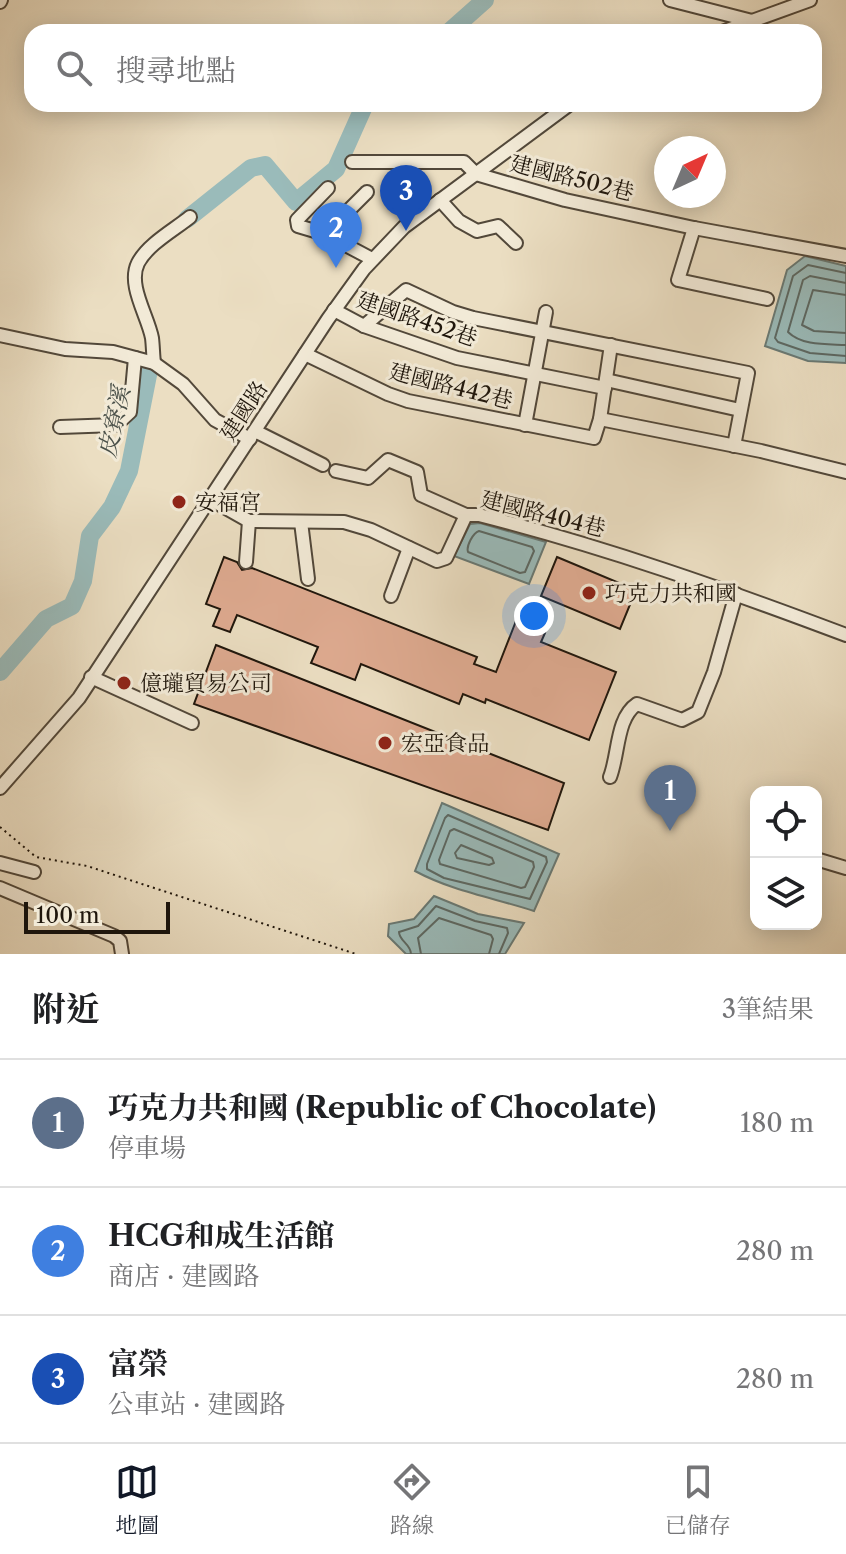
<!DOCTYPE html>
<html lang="zh-TW">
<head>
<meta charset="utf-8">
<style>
	:root { --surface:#fff; --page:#f6f6f6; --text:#202124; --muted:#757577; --line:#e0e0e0; --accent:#111827 }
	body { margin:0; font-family:"Libre Caslon Text","Noto Serif TC",serif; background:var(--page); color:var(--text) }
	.controls { position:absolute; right:24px; bottom:24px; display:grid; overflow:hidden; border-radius:16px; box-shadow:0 4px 20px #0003 }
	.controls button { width:72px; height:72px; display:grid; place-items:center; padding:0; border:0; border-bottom:2px solid var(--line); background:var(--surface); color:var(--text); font:40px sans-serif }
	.compass { position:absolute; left:654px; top:136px; width:72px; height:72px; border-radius:50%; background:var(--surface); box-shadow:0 4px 20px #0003; rotate:44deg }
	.scale { position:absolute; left:24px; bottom:20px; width:146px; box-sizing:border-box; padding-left:8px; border:4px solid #1f160c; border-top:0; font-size:22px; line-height:28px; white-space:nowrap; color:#1f160c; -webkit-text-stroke:6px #f2ead7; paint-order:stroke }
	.you { position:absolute; left:534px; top:616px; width:28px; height:28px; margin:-20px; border:6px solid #fff; border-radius:50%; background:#1a73e8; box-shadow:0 0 0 12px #1a73e833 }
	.badge { display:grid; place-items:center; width:52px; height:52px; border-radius:50%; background:var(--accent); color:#fff; font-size:26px; font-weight:700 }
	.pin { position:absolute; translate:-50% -66px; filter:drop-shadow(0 2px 4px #0008) }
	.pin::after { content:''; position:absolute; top:42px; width:28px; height:24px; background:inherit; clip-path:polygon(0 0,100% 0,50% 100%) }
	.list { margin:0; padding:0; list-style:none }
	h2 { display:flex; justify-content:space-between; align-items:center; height:104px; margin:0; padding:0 32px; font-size:34px }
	h2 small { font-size:26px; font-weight:400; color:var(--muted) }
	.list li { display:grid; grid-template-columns:52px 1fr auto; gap:24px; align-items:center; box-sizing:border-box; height:128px; padding:0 32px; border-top:2px solid var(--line) }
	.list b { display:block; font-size:30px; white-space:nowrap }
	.list p { margin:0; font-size:26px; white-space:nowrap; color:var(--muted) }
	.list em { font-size:26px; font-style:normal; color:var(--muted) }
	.icon { flex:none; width:44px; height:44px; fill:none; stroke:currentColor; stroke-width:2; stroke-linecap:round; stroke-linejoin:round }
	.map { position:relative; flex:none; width:846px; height:954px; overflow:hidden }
	.search { position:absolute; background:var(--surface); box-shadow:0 4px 20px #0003; left:24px; right:24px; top:24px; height:88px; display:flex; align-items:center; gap:20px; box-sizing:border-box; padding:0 28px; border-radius:24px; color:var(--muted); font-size:30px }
	.sheet { height:488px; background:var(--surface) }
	nav { display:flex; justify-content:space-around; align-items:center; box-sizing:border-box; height:112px; border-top:2px solid var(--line); background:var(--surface); font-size:22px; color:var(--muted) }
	nav a { display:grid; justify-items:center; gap:4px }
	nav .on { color:var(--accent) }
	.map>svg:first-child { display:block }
</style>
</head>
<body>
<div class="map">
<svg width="846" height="954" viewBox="0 0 846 954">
	<rect width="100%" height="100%" fill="#ebdec2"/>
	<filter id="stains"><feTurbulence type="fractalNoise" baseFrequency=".0025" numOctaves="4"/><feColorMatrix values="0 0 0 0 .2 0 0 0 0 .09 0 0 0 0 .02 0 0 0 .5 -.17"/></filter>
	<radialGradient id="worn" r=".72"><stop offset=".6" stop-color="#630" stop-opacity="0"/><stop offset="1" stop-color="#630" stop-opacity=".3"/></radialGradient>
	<g fill="#9abbba" stroke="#697974" stroke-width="2">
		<path d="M805,256L846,266V363L808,361L765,346L787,270Z"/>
		<path d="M480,523L546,542L529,584L454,556L470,524Z"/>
		<path d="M442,803L559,854L534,911C494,898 452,891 415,871Z"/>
		<path d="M434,896L478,914L524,923L505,954H406L388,936L389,924L414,919Z"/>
	</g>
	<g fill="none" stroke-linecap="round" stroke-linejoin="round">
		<g stroke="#5c6863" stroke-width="2">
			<path d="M846,273L808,265L793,276L775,338L778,342L810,353L846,356"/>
			<path d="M846,283L810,276L803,280L788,332C802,346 827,344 846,345"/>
			<path d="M846,295L813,290L802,325L814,331L846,333"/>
			<path d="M479,531L532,547L534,551L525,572L520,573L468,552C466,546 473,533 479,531Z"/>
			<path d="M448,815L546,857L547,862L530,899L444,878L427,869V864L445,818Z"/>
			<path d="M454,829L533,862L534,867L525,887L521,888L440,864L439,860L450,831Z"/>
			<path d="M461,845L492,858L494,863L489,865L457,858L455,853Z"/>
			<path d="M411,954C411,944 399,941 399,932L418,926L436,906L475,921L507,928L508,933L499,954"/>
			<path d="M421,954L418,938L439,918L491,935L493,939L489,954"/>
		</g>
		<g stroke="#9abbba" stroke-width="18">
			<path d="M449,32L485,0"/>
			<path d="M187,219L251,168L265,165L296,202L336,169L365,104"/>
			<path d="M0,672L46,619L72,606L83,581L90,536L112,507L129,471L148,375"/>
		</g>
	</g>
	<g fill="#deaa90" stroke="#1f160c" stroke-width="2">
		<path d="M224,557L237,562L242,570L252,568L477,657L474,664L496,672L516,621L545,633L541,642L616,672L589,740L486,699L485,703L463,694L459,704L361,664L355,680L311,663L318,647L237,615L230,632L213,626L220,609L206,604Z"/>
		<path d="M557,557L636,590L620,629L541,596Z"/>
		<path d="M216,645L564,783L548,830L194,704Z"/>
	</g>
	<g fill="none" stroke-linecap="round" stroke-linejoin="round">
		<defs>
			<g id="minor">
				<path d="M670,0L752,21"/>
				<path d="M0,2L1,0"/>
				<path d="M722,32L810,0"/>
				<path d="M352,162H464L476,174L565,200L694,228L846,256"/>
				<path d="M328,188L297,220L298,226L325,234L372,259"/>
				<path d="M440,200L459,221L477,231L498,226L516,243"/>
				<path d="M694,228L678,280L767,299"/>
				<path d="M325,234L367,192"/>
				<path d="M334,310L364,326L457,358L605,388"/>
				<path d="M364,326L406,290L453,312L473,318L748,373L734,446"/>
				<path d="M0,335L65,349L113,352L154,363L183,384L215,420L250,439"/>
				<path d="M305,354L388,394L408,401L594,438L600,419L611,345"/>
				<path d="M154,363C153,355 153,346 152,338C148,316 127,285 138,263C148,244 174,230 190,217"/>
				<path d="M606,380L740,410"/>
				<path d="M600,419L761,451L846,472"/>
				<path d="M525,425L546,312"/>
				<path d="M60,427L116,425L130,412L135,358"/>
				<path d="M255,431L323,465"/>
				<path d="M336,471L368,478L388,460L417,472L421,495L466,515"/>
				<path d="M210,499L249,521L344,522L371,530L437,561L446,558L466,515H479C605,547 724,589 846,635"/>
				<path d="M301,522L308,579"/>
				<path d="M246,562L249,521"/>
				<path d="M391,596L409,548"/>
				<path d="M91,677L192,723"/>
				<path d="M610,777C619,754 616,718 637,704L682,720L698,712L714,672L736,594"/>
				<path d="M0,788L79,698L328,319L364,269L404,227L570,104"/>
				<path d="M816,859L846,868"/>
				<path d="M0,863L34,872"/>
				<path d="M0,888L114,936L120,941L122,954"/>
			</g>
		</defs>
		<use href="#minor" stroke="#52483a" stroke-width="16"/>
		<path stroke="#1f160c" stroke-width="2" stroke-dasharray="2 4" stroke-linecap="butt" d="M0,827L36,857L87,866L356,954"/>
		<use href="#minor" stroke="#f2ead7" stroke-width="12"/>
	</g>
	<g fill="#8f2418" stroke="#f2ead7" stroke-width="3">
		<circle cx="179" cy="502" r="8"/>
		<circle cx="589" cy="593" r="8"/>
		<circle cx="124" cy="683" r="8"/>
		<circle cx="385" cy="743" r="8"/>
	</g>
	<g text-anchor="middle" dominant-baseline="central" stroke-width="6" stroke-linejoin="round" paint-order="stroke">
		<g font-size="22" fill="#1f160c" stroke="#f2ead7">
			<text transform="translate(572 178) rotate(14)">建國路502巷</text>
			<text transform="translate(417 319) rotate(19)">建國路452巷</text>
			<text transform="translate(451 386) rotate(14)">建國路442巷</text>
			<text transform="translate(244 411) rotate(-57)">建國路</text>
			<text transform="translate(543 514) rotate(14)">建國路404巷</text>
		</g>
		<g font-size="22" fill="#1f160c" stroke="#f2ead7" text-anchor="start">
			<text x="195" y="502">安福宮</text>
			<text x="605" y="593">巧克力共和國</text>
			<text x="140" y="683">億瓏貿易公司</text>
			<text x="401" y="743">宏亞食品</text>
		</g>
		<g font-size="24" font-style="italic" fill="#4a5049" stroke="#f2ead7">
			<text transform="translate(114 422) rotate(-78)">皮寮溪</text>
		</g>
	</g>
	<rect width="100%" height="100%" filter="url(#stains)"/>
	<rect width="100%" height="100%" fill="url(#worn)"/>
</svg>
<div class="controls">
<button><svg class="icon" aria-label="locate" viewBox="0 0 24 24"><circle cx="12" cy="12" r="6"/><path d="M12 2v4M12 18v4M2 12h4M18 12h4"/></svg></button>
<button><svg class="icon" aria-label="layers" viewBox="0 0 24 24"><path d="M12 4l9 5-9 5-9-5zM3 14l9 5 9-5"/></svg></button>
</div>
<svg class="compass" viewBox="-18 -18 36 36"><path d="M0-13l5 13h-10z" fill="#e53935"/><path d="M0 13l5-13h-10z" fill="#757577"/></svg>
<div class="scale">100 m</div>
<div class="you"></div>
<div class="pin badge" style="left:670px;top:831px;background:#5c6f8a">1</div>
<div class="pin badge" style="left:336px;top:268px;background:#3f7fe0">2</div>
<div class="pin badge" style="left:406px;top:231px;background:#1a4fb4">3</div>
<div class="search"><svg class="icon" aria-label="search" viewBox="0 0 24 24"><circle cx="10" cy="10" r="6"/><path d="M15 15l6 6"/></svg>搜尋地點</div>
</div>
<section class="sheet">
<h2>附近<small>3筆結果</small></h2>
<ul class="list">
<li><span class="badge" style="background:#5c6f8a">1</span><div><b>巧克力共和國 (Republic of Chocolate)</b><p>停車場</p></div><em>180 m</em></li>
<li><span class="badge" style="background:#3f7fe0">2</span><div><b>HCG和成生活館</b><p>商店 · 建國路</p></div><em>280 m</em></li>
<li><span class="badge" style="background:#1a4fb4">3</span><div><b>富榮</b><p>公車站 · 建國路</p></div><em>280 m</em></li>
</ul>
</section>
<nav>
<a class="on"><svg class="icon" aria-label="map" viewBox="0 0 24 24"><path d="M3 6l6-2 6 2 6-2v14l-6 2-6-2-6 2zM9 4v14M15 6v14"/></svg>地圖</a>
<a><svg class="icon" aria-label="directions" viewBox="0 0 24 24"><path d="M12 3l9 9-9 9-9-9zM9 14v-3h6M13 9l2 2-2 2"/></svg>路線</a>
<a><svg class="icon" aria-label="saved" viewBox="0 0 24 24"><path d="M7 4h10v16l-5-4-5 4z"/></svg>已儲存</a>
</nav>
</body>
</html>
